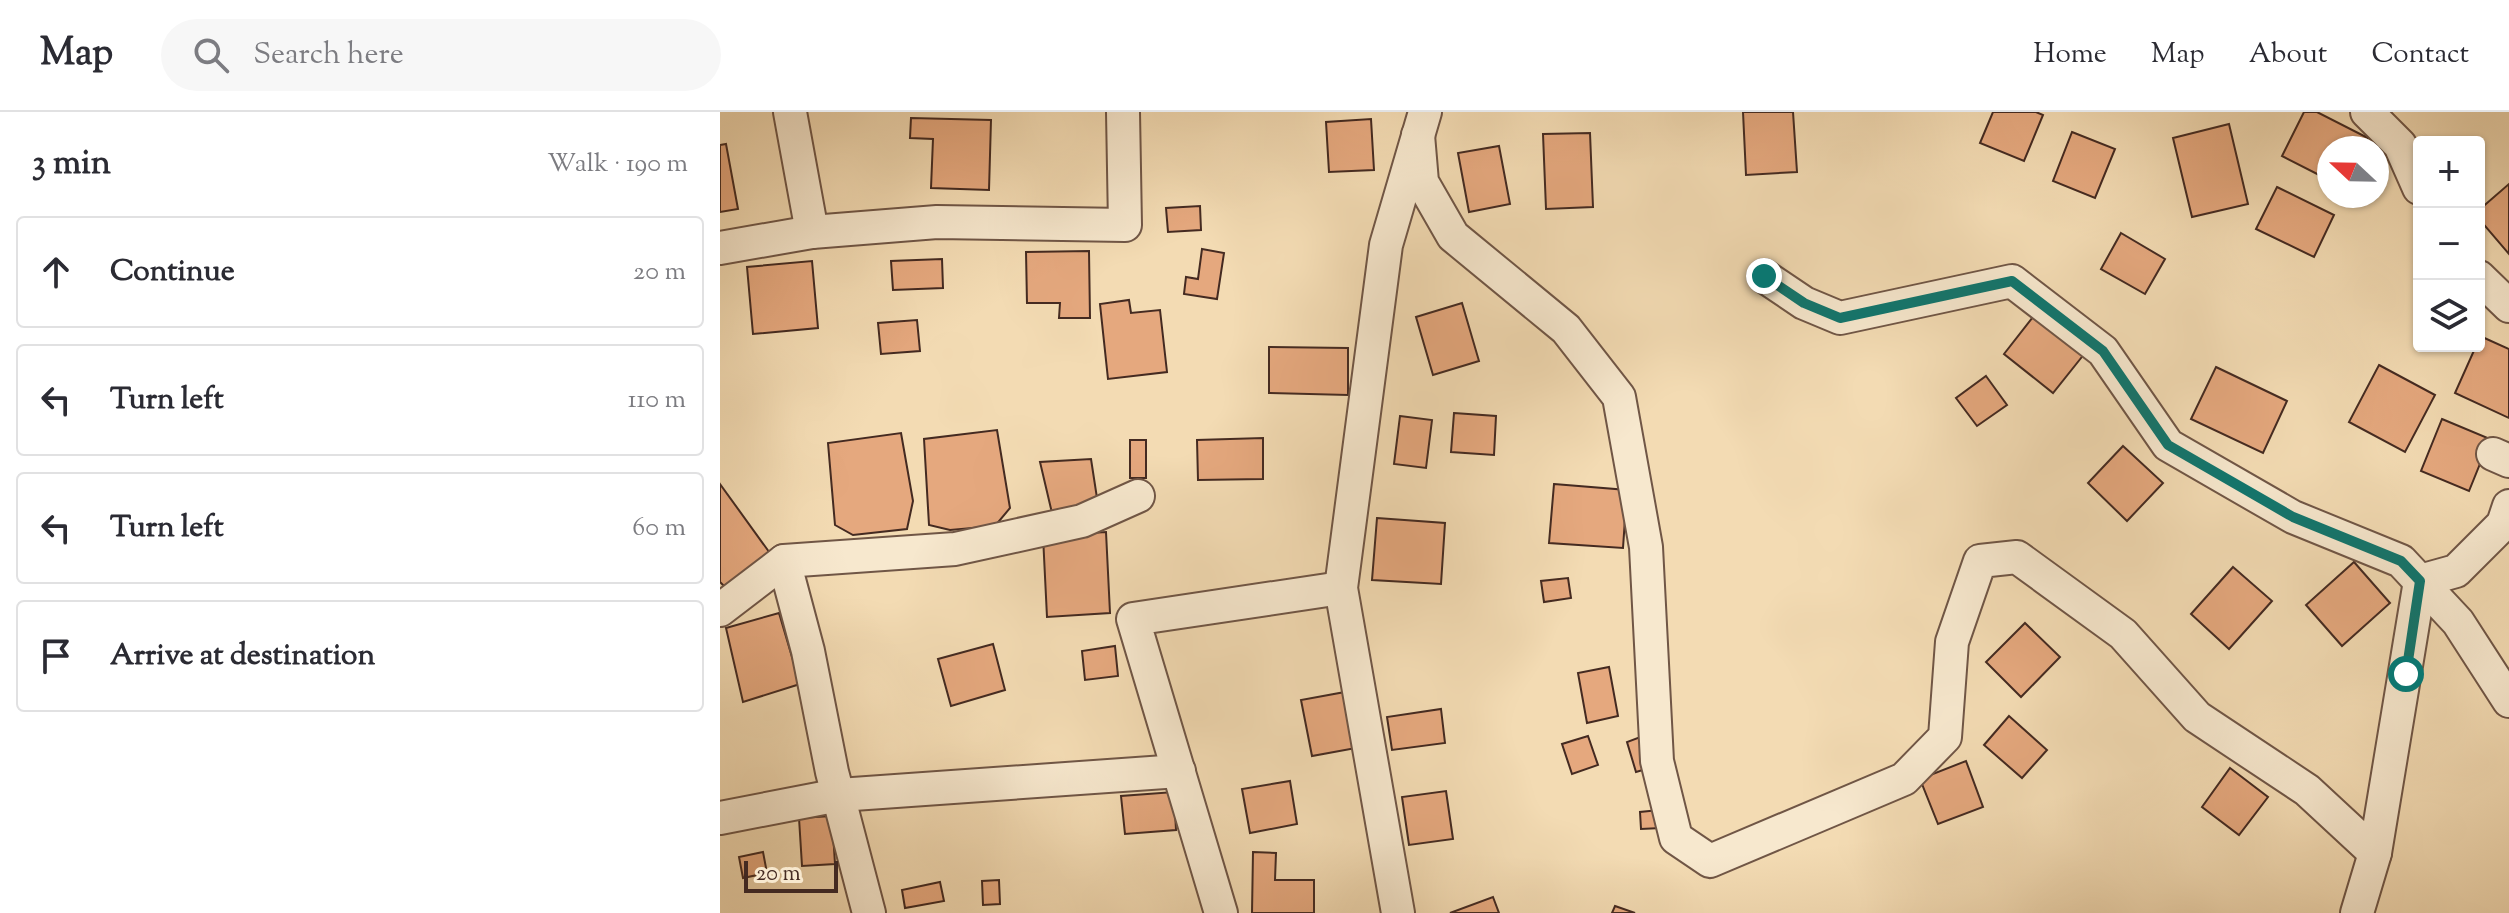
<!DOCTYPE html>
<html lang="en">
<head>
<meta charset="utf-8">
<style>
	:root { --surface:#fff; --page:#f7f7f7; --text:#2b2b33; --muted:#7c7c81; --line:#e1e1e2 }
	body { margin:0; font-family:"Sorts Mill Goudy",serif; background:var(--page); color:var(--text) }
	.controls { position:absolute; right:24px; top:24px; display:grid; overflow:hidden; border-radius:8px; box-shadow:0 2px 6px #0004 }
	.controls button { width:72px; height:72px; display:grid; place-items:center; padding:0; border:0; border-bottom:2px solid var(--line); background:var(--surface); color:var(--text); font:40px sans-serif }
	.compass { position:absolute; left:1597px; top:24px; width:72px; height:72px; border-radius:50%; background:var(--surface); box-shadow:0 2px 6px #0004; rotate:292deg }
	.scale { position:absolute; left:24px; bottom:20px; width:94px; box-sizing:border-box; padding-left:8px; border:4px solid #442a21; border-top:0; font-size:22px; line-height:28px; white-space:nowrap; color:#442a21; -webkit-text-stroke:6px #f7e8ce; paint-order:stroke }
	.stop { position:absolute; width:24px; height:24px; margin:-18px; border:6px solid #0f766e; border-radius:50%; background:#fff }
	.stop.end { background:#0f766e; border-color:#fff; box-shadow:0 2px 8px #0008 }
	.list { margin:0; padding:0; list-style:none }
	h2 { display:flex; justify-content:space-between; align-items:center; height:104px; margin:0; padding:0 32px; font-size:34px }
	h2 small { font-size:26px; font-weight:400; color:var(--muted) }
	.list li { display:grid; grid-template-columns:52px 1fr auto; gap:24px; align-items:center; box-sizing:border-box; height:112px; margin:0 16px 16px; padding:0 16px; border:2px solid var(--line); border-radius:8px }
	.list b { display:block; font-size:30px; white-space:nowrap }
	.list em { font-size:26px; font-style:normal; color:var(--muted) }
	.icon { flex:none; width:44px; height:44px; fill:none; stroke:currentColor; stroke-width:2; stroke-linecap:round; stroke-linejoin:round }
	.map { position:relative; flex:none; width:1789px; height:801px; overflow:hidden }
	header { display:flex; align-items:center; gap:48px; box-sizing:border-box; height:112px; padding:0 40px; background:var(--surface); border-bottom:2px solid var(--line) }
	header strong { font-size:38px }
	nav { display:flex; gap:44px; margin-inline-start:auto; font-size:28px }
	.search { width:560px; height:72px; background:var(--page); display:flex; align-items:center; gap:20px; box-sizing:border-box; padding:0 28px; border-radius:44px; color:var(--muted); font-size:30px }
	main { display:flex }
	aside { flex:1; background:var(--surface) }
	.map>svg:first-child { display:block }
</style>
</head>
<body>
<header>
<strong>Map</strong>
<div class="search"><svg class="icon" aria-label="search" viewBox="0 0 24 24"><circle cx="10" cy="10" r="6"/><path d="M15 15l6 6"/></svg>Search here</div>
<nav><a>Home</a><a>Map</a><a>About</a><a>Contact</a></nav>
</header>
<main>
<aside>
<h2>3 min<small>Walk · 190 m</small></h2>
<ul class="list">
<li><svg class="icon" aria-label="ahead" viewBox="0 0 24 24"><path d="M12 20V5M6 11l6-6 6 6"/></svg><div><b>Continue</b></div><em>20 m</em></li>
<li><svg class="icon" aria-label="left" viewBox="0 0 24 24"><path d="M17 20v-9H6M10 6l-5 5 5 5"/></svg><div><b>Turn left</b></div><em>110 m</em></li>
<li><svg class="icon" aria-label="left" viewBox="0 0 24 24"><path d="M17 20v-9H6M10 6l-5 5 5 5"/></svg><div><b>Turn left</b></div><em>60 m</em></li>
<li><svg class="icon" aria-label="arrive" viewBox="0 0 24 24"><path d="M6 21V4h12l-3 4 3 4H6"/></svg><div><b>Arrive at destination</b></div></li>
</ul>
</aside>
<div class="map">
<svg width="1789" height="801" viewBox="0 0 1789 801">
	<rect width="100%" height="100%" fill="#f3dbb3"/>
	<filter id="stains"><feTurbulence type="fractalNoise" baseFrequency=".0025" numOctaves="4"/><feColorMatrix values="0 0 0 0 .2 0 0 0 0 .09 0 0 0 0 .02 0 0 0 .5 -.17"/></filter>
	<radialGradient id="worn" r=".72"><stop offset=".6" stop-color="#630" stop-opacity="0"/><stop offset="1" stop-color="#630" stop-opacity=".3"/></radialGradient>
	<g fill="#e5a87e" stroke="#442a21" stroke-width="2">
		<path d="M1023,0H1073L1077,60L1026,63Z"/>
		<path d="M1273,0H1316L1323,3L1304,49L1260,31Z"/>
		<path d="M1584,0H1597L1648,26L1643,36H1609V68L1562,44Z"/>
		<path d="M191,6L271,8L269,78L211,76L213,27L190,26Z"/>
		<path d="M651,7L654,58L609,60L606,10Z"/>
		<path d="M1509,12L1528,92L1472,105L1453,26Z"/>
		<path d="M1352,20L1395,37L1375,86L1333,69Z"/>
		<path d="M870,21L873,95L826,97L823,22Z"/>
		<path d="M6,32L18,97L0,100V33Z"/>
		<path d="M779,34L790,92L749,100L738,41Z"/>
		<path d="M1789,72V142L1759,107V98Z"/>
		<path d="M1557,75L1614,103L1594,145L1536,117Z"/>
		<path d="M480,94L481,118L448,120L446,96Z"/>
		<path d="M1401,121L1445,147L1425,182L1381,157Z"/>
		<path d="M482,137L504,141L497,187L464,182L466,165L478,167Z"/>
		<path d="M369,139L370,206H339L340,191H307L306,140Z"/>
		<path d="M222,147L223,176L173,178L171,149Z"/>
		<path d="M92,149L98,216L33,222L27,155Z"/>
		<path d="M409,188L411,201L440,198L447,260L388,267L380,192Z"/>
		<path d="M742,191L759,249L713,263L696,205Z"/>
		<path d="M1316,201L1365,241L1333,281L1284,242Z"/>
		<path d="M197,208L200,239L161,242L158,211Z"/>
		<path d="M1760,224L1789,237V306L1735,281L1756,234H1759Z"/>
		<path d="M549,235L628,236V283L549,281Z"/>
		<path d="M1659,253L1715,283L1685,340L1629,310Z"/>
		<path d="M1496,255L1567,289L1543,341L1471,307Z"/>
		<path d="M1266,264L1287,293L1257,314L1236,286Z"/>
		<path d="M734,301L776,304L774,343L731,340Z"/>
		<path d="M680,304L712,308L706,356L674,352Z"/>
		<path d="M1722,307L1770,327L1749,379L1701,359Z"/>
		<path d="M277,318L290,396L275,414L230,418L209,413L204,327Z"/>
		<path d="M181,321L193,389L187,417L133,423L115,413L108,331Z"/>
		<path d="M543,326V367L478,368L477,328Z"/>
		<rect x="410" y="328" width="16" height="38"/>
		<path d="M1403,334L1443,371L1407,409L1368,371Z"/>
		<path d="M371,347L379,399L332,401L320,350Z"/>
		<path d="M0,372L52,444L7,477L0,470Z"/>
		<path d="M834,372L907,378L903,436L829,431Z"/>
		<path d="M657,406L725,411L721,472L652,468Z"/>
		<path d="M386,420L390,501L327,505L323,424Z"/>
		<path d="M1634,450L1670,491L1622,534L1586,493Z"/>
		<path d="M1513,455L1552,489L1509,537L1471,502Z"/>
		<path d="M848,466L851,486L824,490L821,469Z"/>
		<path d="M59,501L80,572L23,590L6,516Z"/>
		<path d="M1305,511L1340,545L1301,585L1266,550Z"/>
		<path d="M273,532L285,578L231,594L218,547Z"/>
		<path d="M395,534L398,564L365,568L362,539Z"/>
		<path d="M889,555L898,604L867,611L858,561Z"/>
		<path d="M625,580L636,636L592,644L581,588Z"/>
		<path d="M721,597L725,631L672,638L667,605Z"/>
		<path d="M1289,604L1327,638L1302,666L1264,633Z"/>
		<path d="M868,624L878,653L852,662L842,632Z"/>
		<path d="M923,624L933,655L916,660L907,630Z"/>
		<path d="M1246,649L1263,695L1218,712L1200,667Z"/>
		<path d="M1510,656L1548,685L1519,723L1482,695Z"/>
		<path d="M570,669L577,712L530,721L522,677Z"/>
		<path d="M726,679L733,727L689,733L682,685Z"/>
		<path d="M454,680L456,718L405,722L401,684Z"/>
		<path d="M939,698L941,716L921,717L920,700Z"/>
		<path d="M112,704L115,752L82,754L79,706Z"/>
		<path d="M43,740L47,761L23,766L19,745Z"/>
		<path d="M533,740L556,741L555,768H594V801H532Z"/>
		<path d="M279,768L280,792L263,793L262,769Z"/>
		<path d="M220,770L224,789L185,796L182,778Z"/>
		<path d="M773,785L779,801H730Z"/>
		<path d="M895,794L915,801H892Z"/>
	</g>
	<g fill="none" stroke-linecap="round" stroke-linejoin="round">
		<defs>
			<g id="street">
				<path d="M70,0L92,120"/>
				<path d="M1647,0L1680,33L1699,76"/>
				<path d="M698,23L702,70L733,124L846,217L899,285L926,435L937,649L956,726L990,749L1184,667L1225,625L1232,530L1260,449L1297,445L1403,522L1477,605L1587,678L1655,741L1700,469L1736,459L1783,412L1789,394"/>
				<path d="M0,136L92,120L217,110L405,113L403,0"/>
				<path d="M1044,164L1084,191L1120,206L1292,169L1383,239L1448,333L1573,405L1681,449L1738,510L1789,589"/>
				<path d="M1759,165L1789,194"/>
				<path d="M1773,342L1789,349"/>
				<path d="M64,449L88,539L112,660L149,801"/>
				<path d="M0,498L64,449L235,437L362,409L418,384"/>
				<path d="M0,706L119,683L459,659"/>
				<path d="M501,801L413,507L621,476"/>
				<path d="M678,801L621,476L666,133L705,0"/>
				<path d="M1637,801L1655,741"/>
			</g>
		</defs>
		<use href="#street" stroke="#705646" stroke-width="36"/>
		<use href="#street" stroke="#f7e8ce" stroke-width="32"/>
	</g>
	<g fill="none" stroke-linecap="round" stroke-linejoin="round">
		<path stroke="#0f766e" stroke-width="10" d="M1044,164L1084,191L1120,206L1292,169L1383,239L1448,333L1573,405L1681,449L1700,469L1686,562"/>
	</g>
	<rect width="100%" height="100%" filter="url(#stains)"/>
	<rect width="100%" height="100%" fill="url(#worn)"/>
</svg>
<div class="controls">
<button>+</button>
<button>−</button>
<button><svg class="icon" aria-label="layers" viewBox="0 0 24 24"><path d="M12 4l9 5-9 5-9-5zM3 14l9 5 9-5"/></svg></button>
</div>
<svg class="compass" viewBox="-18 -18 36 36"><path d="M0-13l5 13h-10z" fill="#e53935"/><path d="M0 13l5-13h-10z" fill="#7c7c81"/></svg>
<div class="scale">20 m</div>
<div class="stop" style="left:1686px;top:562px"></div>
<div class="stop end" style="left:1044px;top:164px"></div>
</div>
</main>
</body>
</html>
